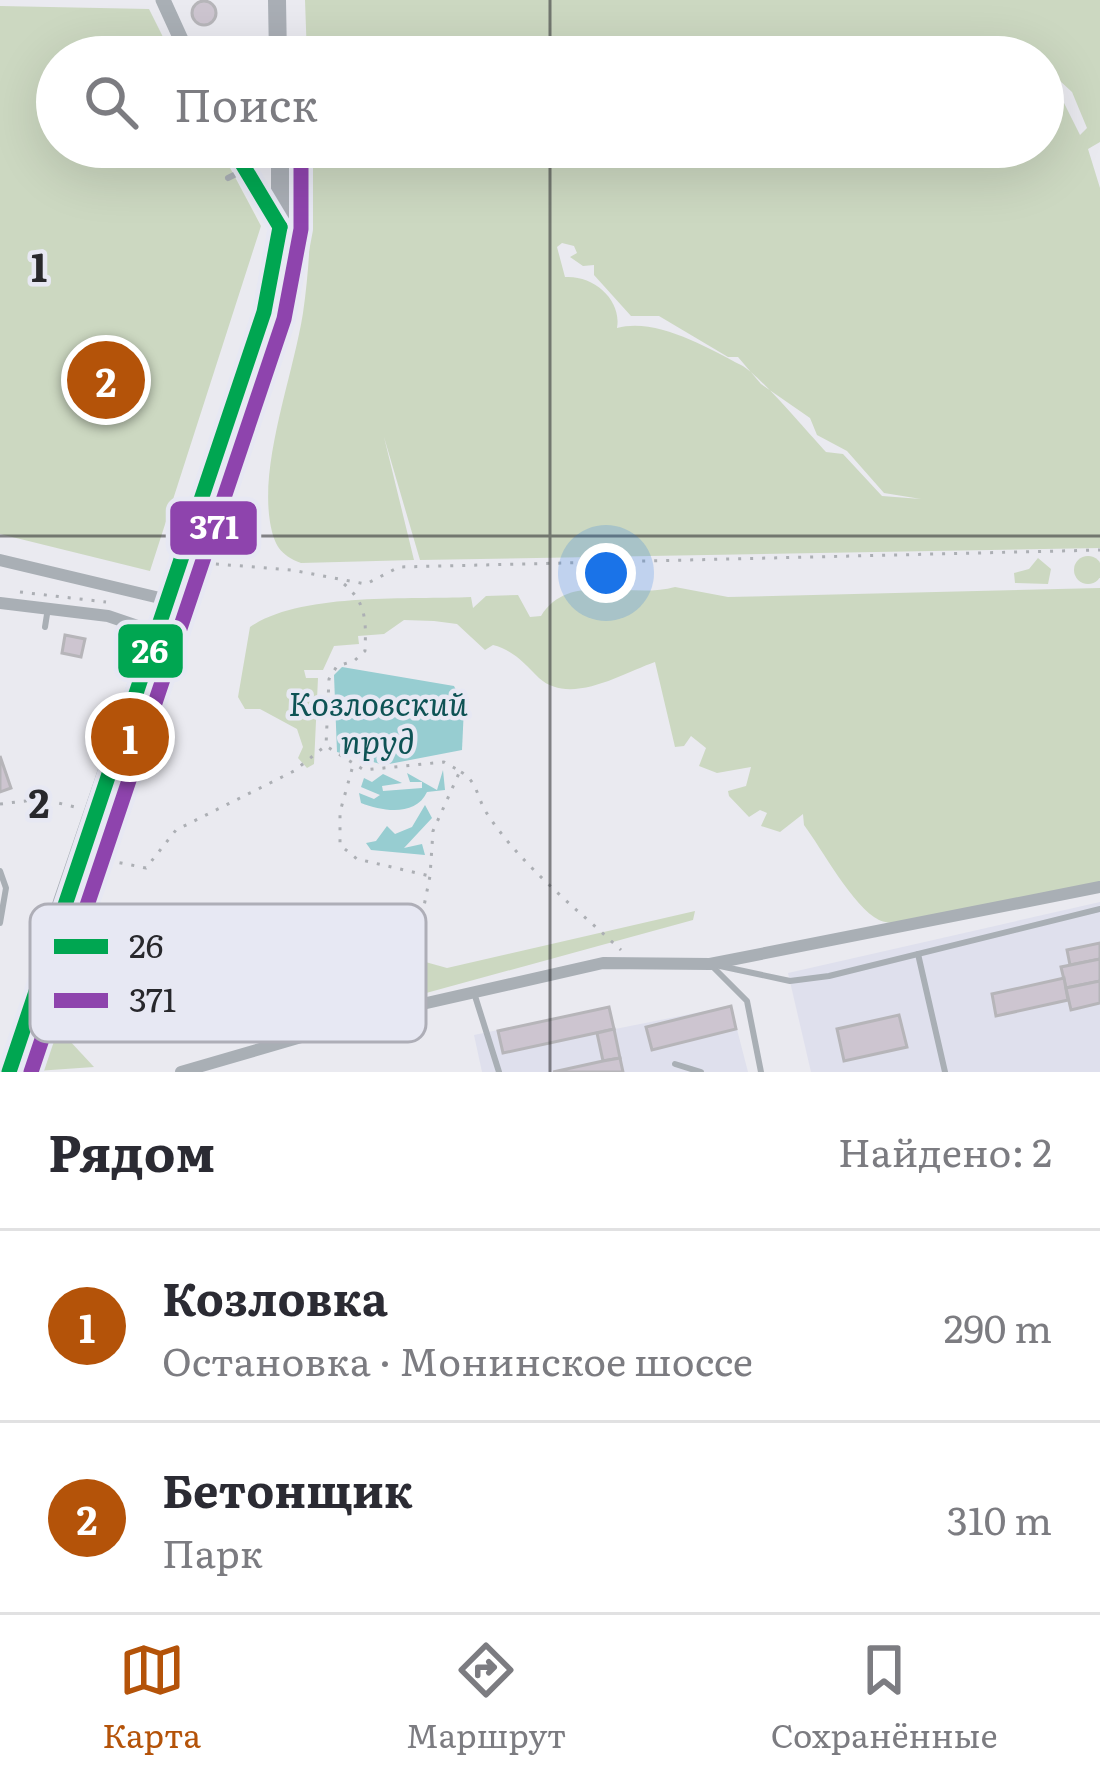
<!DOCTYPE html>
<html lang="ru">
<head>
<meta charset="utf-8">
<style>
	:root { --surface:#fff; --page:#f7f7f7; --text:#2b2b33; --muted:#7c7c81; --line:#e1e1e2; --accent:#b45309 }
	body { margin:0; font-family:Literata,serif; background:var(--page); color:var(--text) }
	.you { position:absolute; left:606px; top:573px; width:42px; height:42px; margin:-30px; border:9px solid #fff; border-radius:50%; background:#1a73e8; box-shadow:0 0 0 18px #1a73e833 }
	.badge { display:grid; place-items:center; width:78px; height:78px; border-radius:50%; background:var(--accent); color:#fff; font-size:39px; font-weight:700 }
	.pin { position:absolute; translate:-50% -50%; border:6px solid #fff; box-shadow:0 3px 12px #0006 }
	.list { margin:0; padding:0; list-style:none }
	h2 { display:flex; justify-content:space-between; align-items:center; height:156px; margin:0; padding:0 48px; font-size:51px }
	h2 small { font-size:39px; font-weight:400; color:var(--muted) }
	.list li { display:grid; grid-template-columns:78px 1fr auto; gap:36px; align-items:center; box-sizing:border-box; height:192px; padding:0 48px; border-top:3px solid var(--line) }
	.list b { display:block; font-size:45px; white-space:nowrap }
	.list p { margin:0; font-size:39px; white-space:nowrap; color:var(--muted) }
	.list em { font-size:39px; font-style:normal; color:var(--muted) }
	.icon { flex:none; width:66px; height:66px; fill:none; stroke:currentColor; stroke-width:2; stroke-linecap:round; stroke-linejoin:round }
	.map { position:relative; flex:none; width:1100px; height:1072px; overflow:hidden }
	.search { position:absolute; background:var(--surface); box-shadow:0 12px 48px #0002; left:36px; right:36px; top:36px; height:132px; display:flex; align-items:center; gap:30px; box-sizing:border-box; padding:0 42px; border-radius:66px; color:var(--muted); font-size:45px }
	.sheet { height:540px; background:var(--surface) }
	nav { display:flex; justify-content:space-around; align-items:center; box-sizing:border-box; height:168px; border-top:3px solid var(--line); background:var(--surface); font-size:33px; color:var(--muted) }
	nav a { display:grid; justify-items:center; gap:6px }
	nav .on { color:var(--accent) }
	.map>svg:first-child { display:block }
</style>
</head>
<body>
<div class="map">
<svg width="1100" height="1072" viewBox="0 0 1100 1072">
	<rect width="100%" height="100%" fill="#eaeaf0"/>
	<g fill="#dfe0ed">
		<path d="M1100,902V1072H811L788,973Z"/>
		<path d="M731,1006L748,1072H482L474,1035L609,1007L615,1029Z"/>
	</g>
	<g fill="#ccd8c1" fill-rule="evenodd">
		<path d="M305,0H1100V142L1088,149L1100,188V548L420,560L384,437L414,560L301,563C280,555 274,545 270,522C260,461 293,376 303,313C311,258 312,202 310,147H1043V57H307ZM1059,80L1072,92L1087,128L1080,135L1058,91ZM562,243L574,246L577,253L570,257L583,266L594,265V275L631,316H659L728,357H738L761,384L810,418L817,435L847,451L884,493L921,499L882,496L843,454L826,452C809,434 760,375 741,365C707,347 655,317 617,328C622,300 594,275 565,277L557,247Z"/>
		<path d="M0,6L149,9L173,57H57V147H219L261,226L150,571L0,534Z"/>
		<circle cx="1088" cy="570" r="14"/>
		<path d="M1038,558L1051,569L1048,584L1015,583L1014,573L1029,569Z"/>
		<path d="M675,587L728,597L1100,588V887C1060,895 909,935 879,920C853,907 822,849 804,825L803,814L780,832L761,826L767,813L760,810L749,817L729,796L728,791L746,786L751,767L717,773L699,766L706,748L691,736L684,746L675,747L655,662C621,674 570,706 539,678C525,664 513,650 493,645L485,650L457,624L434,621L404,620L384,634L358,636L359,644L334,646L323,670H304L306,678H318L314,764L307,768L298,758L303,747L297,729L260,709H245L238,697L250,627C301,592 409,600 471,597L473,608L486,596L518,595L530,617L541,616C570,570 630,600 675,587Z"/>
		<path d="M232,908L447,968L695,911L693,920L251,1041L232,1028Z"/>
		<path d="M42,1011L94,1067L22,1072Z"/>
	</g>
	<g fill="#97cdd1">
		<path d="M342,667L454,686L464,707L462,750L384,765L337,752L334,675Z"/>
		<path d="M443,770L445,790L427,792C416,816 384,812 361,803L359,793L374,799L380,795L361,787L364,778L372,782L383,774L402,783L382,786L383,791L422,788V782H410L407,773L437,790Z"/>
		<path d="M425,805L432,818L404,848L422,844L425,855L371,850L366,843L376,841L387,826L395,834L412,827Z"/>
	</g>
	<g fill="#cdc5d0" stroke="#b6b5b9" stroke-width="3">
		<circle cx="204" cy="13" r="12"/>
		<path d="M239,47L240,57L209,56Z"/>
		<path d="M65,635L85,639L81,657L62,653Z"/>
		<path d="M0,756L11,788L0,792Z"/>
		<path d="M1100,943V959L1070,965L1067,950Z"/>
		<path d="M1100,959V981L1066,988L1061,967Z"/>
		<path d="M1064,978L1068,1000L996,1016L992,994Z"/>
		<path d="M1100,981V1003L1071,1010L1066,988Z"/>
		<path d="M731,1006L736,1029L652,1050L646,1027Z"/>
		<path d="M609,1007L614,1029L503,1053L498,1031Z"/>
		<path d="M899,1015L907,1047L844,1061L837,1029Z"/>
		<path d="M614,1029L620,1058L603,1061L597,1033Z"/>
		<path d="M620,1058L623,1072H553L603,1061Z"/>
	</g>
	<g fill="none" stroke-linecap="round" stroke-linejoin="round">
		<g stroke="#acafb4" stroke-width="3" stroke-dasharray="3 9" stroke-linecap="butt">
			<path d="M192,562L291,570L366,584L399,567L1100,550"/>
			<path d="M344,584C367,603 366,622 365,651L354,661L337,666L329,679L326,746L364,770L444,762L460,771L433,831L430,876L406,996"/>
			<path d="M20,592L106,602"/>
			<path d="M352,769L340,812V845L357,859L430,876"/>
			<path d="M461,772C477,781 477,797 486,812C520,865 576,908 621,950"/>
			<path d="M0,804L42,799L79,808"/>
			<path d="M96,858L146,868L176,830L294,771L324,747"/>
		</g>
		<g stroke="#a9afb5" stroke-width="6">
			<path d="M228,178L244,170"/>
			<path d="M45,627L48,608"/>
			<path d="M0,871L6,888L0,923"/>
			<path d="M918,954L945,1072"/>
			<path d="M712,966L747,1001L761,1072"/>
			<path d="M720,966L790,981L829,976L1100,909"/>
			<path d="M475,996L499,1072"/>
			<path d="M675,1064L701,1072"/>
		</g>
		<g stroke="#a9afb5" stroke-width="12">
			<path d="M0,560L164,599"/>
			<path d="M0,603L108,616L155,632"/>
			<path d="M181,1072L387,1012L603,963L710,964L1100,887"/>
		</g>
		<g stroke="#a9afb5" stroke-width="15">
			<path d="M163,0L189,57"/>
			<path d="M232,147L280,227"/>
		</g>
		<g stroke="#a9aeb5" stroke-width="18">
			<path d="M277,0L278,57"/>
			<path d="M9,1072L62,902L264,312L280,227V147"/>
		</g>
		<defs>
			<g id="bus-1">
				<path d="M232,147L280,227"/>
				<path d="M9,1072L264,312L280,227"/>
			</g>
			<path id="bus-2" d="M31,1072L284,319L301,229V147"/>
		</defs>
		<use href="#bus-1" stroke="#e7e8f3" stroke-width="24"/>
		<use href="#bus-2" stroke="#e7e8f3" stroke-width="24"/>
		<use href="#bus-1" stroke="#00a651" stroke-width="15"/>
		<use href="#bus-2" stroke="#8e44ad" stroke-width="15"/>
	</g>
	<path fill="none" stroke="#28282c" stroke-width="3" stroke-opacity="0.55" d="M550,0V57M550,147V1072M0,536H1100"/>
	<g text-anchor="middle" dominant-baseline="central" stroke-width="9" stroke-linejoin="round" paint-order="stroke">
		<g font-size="33" font-style="italic" fill="#0e5355" stroke="#e7e8f3">
			<text x="378" y="701">Козловский<tspan x="378" dy="38">пруд</tspan></text>
		</g>
	</g>
	<rect x="30" y="904" width="396" height="138" rx="18" fill="#e7e8f3" stroke="#aeaeb7" stroke-width="3"/>
	<rect x="54" y="939" width="54" height="15" fill="#00a651"/>
	<rect x="54" y="993" width="54" height="15" fill="#8e44ad"/>
	<g font-size="33" fill="#28282c">
		<text x="129" y="958">26</text>
		<text x="129" y="1012">371</text>
	</g>
	<g font-size="39" text-anchor="middle" font-weight="bold" fill="#28282c" stroke="#e7e8f3" stroke-width="9" stroke-linejoin="round" paint-order="stroke">
		<text x="39" y="282">1</text>
		<text x="39" y="818">2</text>
	</g>
	<g stroke="#e7e8f3" stroke-width="4.5">
		<rect x="168" y="499" width="91" height="58" rx="12" fill="#8e44ad"/>
		<rect x="116" y="622" width="69" height="58" rx="12" fill="#00a651"/>
	</g>
	<g font-size="33" text-anchor="middle" font-weight="bold" fill="#fff">
		<text x="214" y="539">371</text>
		<text x="150" y="663">26</text>
	</g>
</svg>
<div class="you"></div>
<div class="pin badge" style="left:130px;top:737px">1</div>
<div class="pin badge" style="left:106px;top:380px">2</div>
<div class="search"><svg class="icon" aria-label="search" viewBox="0 0 24 24"><circle cx="10" cy="10" r="6"/><path d="M15 15l6 6"/></svg>Поиск</div>
</div>
<section class="sheet">
<h2>Рядом<small>Найдено: 2</small></h2>
<ul class="list">
<li><span class="badge">1</span><div><b>Козловка</b><p>Остановка · Монинское шоссе</p></div><em>290 m</em></li>
<li><span class="badge">2</span><div><b>Бетонщик</b><p>Парк</p></div><em>310 m</em></li>
</ul>
</section>
<nav>
<a class="on"><svg class="icon" aria-label="map" viewBox="0 0 24 24"><path d="M3 6l6-2 6 2 6-2v14l-6 2-6-2-6 2zM9 4v14M15 6v14"/></svg>Карта</a>
<a><svg class="icon" aria-label="directions" viewBox="0 0 24 24"><path d="M12 3l9 9-9 9-9-9zM9 14v-3h6M13 9l2 2-2 2"/></svg>Маршрут</a>
<a><svg class="icon" aria-label="saved" viewBox="0 0 24 24"><path d="M7 4h10v16l-5-4-5 4z"/></svg>Сохранённые</a>
</nav>
</body>
</html>
